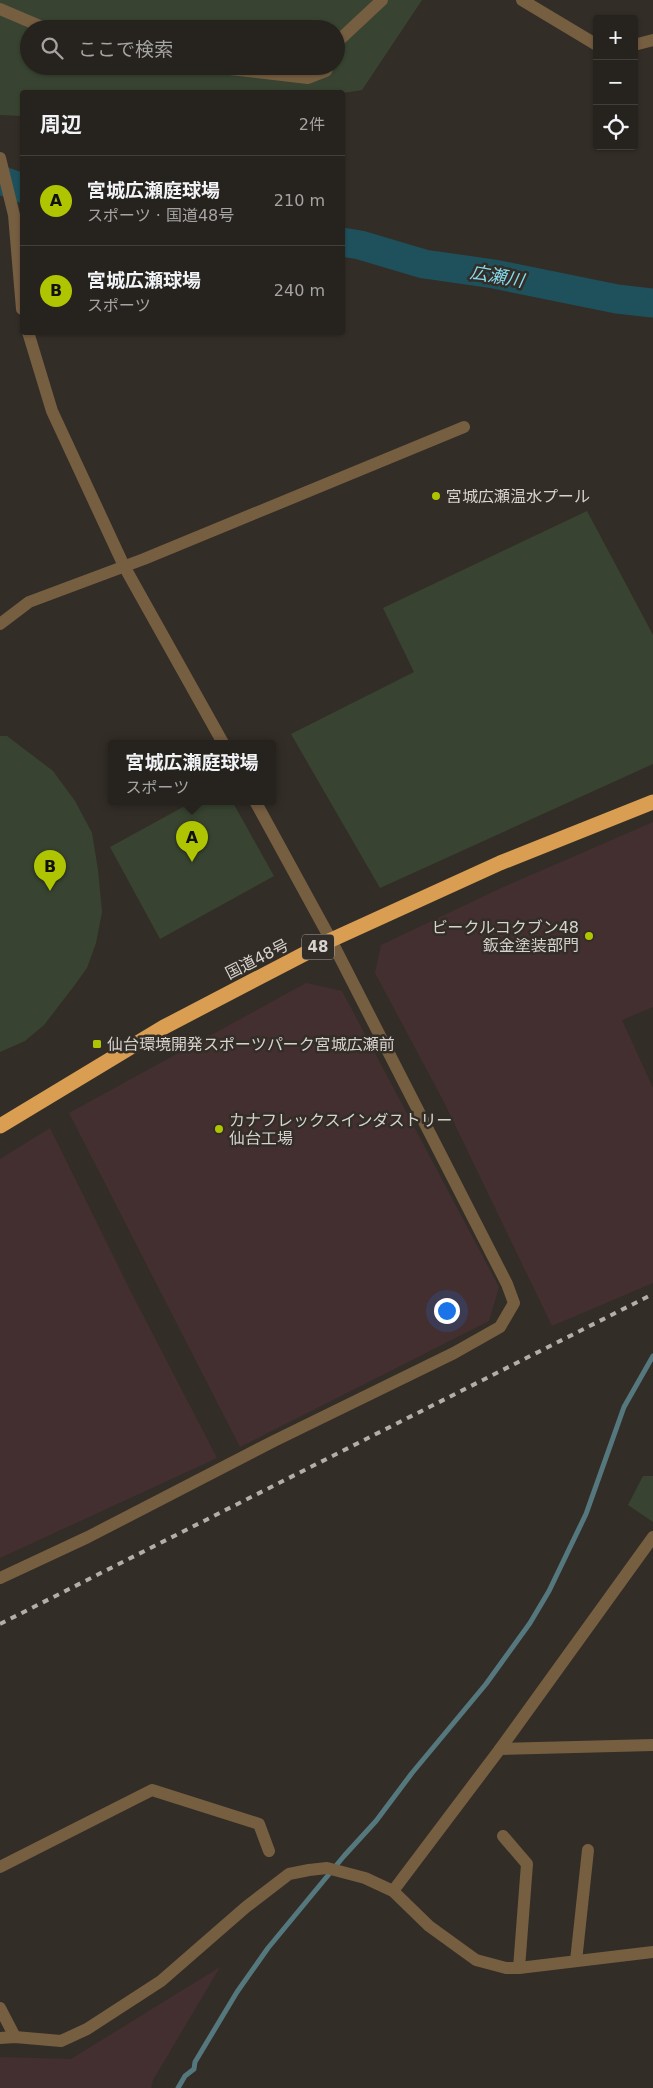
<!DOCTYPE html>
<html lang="ja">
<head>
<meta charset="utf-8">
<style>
	:root { --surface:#26221d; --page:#2e2a26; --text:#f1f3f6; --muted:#a4a4a4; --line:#423f3b; --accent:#b0c501 }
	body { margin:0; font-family:"DejaVu Sans","Noto Sans JP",sans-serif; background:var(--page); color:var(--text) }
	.controls { position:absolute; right:15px; top:15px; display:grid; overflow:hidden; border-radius:5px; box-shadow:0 1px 4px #0004 }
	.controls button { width:45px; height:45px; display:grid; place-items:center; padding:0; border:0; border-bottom:1px solid var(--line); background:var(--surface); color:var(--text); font:25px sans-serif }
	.you { position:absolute; left:446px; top:1310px; width:18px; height:18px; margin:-12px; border:4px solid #fff; border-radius:50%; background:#1a73e8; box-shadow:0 0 0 8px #1a73e833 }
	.badge { display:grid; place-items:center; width:32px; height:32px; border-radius:50%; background:var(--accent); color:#111; font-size:16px; font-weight:700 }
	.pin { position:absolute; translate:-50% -41px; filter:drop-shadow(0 1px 2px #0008) }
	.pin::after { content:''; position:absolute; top:26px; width:18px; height:15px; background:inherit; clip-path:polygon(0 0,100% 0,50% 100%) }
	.popup { position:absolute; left:108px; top:740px; width:168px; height:65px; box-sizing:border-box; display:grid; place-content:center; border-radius:5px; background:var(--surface); filter:drop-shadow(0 1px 4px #0005); font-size:16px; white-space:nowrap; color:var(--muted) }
	.popup b { font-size:19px; color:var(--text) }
	.popup::after { content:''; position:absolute; left:50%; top:100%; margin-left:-10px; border:10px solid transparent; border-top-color:var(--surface) }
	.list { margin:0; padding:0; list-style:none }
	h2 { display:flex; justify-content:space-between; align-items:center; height:65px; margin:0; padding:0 20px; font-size:21px }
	h2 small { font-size:16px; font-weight:400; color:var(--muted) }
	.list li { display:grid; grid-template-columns:32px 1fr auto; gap:15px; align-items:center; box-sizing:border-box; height:90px; padding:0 20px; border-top:1px solid var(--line) }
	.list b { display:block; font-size:19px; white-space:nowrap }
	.list p { margin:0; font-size:16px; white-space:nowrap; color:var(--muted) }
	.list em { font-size:16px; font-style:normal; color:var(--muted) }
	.icon { flex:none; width:28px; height:28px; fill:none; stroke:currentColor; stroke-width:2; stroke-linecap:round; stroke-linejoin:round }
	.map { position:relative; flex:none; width:653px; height:2088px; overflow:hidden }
	.search { position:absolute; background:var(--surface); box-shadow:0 1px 4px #0004; left:20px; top:20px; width:325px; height:55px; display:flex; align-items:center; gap:12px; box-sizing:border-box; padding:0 18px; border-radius:28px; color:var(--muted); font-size:19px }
	.panel { position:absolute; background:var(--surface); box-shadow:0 1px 4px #0004; left:20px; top:90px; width:325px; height:245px; border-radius:5px }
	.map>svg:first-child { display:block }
</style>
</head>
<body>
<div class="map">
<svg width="653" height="2088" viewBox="0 0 653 2088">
	<rect width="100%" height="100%" fill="#332d27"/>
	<g fill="#442f30">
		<path d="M653,822V1007L622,1020L653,1088V1283L552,1326L444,1102L375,973L381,945L501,888Z"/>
		<path d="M306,983L342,991L499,1287L489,1321L240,1447L69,1113Z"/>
		<path d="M50,1128L132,1294L217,1458L0,1558V1159Z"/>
		<path d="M220,1967L153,2080L151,2088H0V2057L71,2059Z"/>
	</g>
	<g fill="#384431" fill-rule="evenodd">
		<path d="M0,0H422L362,90L343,93L22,92V116L0,115ZM29,29H336V66H29Z"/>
		<path d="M587,511L653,635V764L380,888L291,734L414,672L383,608Z"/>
		<path d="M0,736H7L53,771L75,801L92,833L98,870L102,912L96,943L87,968L74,986L44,1025L25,1041L0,1052Z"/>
		<path d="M194,801H232L274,876L160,939L110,847Z"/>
		<path d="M643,1476H653V1522L628,1505Z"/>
	</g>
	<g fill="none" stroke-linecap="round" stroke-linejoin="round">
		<path stroke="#55787e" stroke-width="5" d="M178,2088L185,2076L194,2069L195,2062L237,1992L268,1948L344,1856L376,1821L412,1773L486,1684L530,1623L549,1591L586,1514L624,1407L653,1356"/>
		<g stroke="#1e515c" stroke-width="29">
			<path d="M0,180L22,188"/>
			<path d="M342,242L360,245L424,264L494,274L617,299L653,303"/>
		</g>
		<g stroke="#765e41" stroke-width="12">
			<path d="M522,0L597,45"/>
			<path d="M0,9L47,29"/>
			<path d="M336,43L382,0"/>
			<path d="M634,45L653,40"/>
			<path d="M136,66L143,69H230L308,78L326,71L328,66"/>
			<path d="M0,158L14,215L22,309"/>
			<path d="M28,332L52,411L124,566L223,743"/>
			<path d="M0,624L29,602L144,559L464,427"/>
			<path d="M0,1578L88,1537L274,1441L454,1353L500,1327L514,1303L507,1284L331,940L255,801"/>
			<path d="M500,1749L653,1537"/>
			<path d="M503,1836L527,1864L519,1968"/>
			<path d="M0,1867L152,1790L259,1824L269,1851"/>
			<path d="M393,1891L500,1749L653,1745"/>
			<path d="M576,1961L588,1850"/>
			<path d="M0,2008L15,2037"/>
			<path d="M0,2038L15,2037L61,2041L87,2029L161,1981L246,1907L289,1874L309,1870L327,1868L365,1878L393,1891L429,1926L476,1960L506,1968H519L653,1952"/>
		</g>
		<path stroke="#d99e52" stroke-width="15" d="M0,1126L164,1027L331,940L500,863L653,802"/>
		<path stroke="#b3aeaa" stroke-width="4" stroke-dasharray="6 6" stroke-linecap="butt" d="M0,1624L653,1294"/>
	</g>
	<g fill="#b0c501" stroke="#332d27" stroke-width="2">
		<circle cx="436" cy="496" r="5"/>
		<circle cx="589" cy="936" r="5"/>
		<rect x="92" y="1039" width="10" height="10" rx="2.5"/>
		<circle cx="219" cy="1129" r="5"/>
	</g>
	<g text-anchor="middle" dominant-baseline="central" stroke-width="5" stroke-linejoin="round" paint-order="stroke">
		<rect fill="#332d27" stroke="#a5a09c" stroke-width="1" x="302" y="934.5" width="32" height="25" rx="4"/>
		<g font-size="15" font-weight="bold" fill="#d6d2ce">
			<text x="318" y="947">48</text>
		</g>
		<g font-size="16" fill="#d6d2ce" stroke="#332d27" text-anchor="start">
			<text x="446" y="496">宮城広瀬温水プール</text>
			<text x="579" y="927" text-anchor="end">ビークルコクブン48<tspan x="579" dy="18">鈑金塗装部門</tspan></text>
			<text x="107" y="1044">仙台環境開発スポーツパーク宮城広瀬前</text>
			<text x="229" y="1120">カナフレックスインダストリー<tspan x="229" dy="18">仙台工場</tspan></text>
		</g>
		<g font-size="16" fill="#d6d2ce" stroke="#332d27">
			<text transform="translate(257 959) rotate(-27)">国道48号</text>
		</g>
		<g font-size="18" font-style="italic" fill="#86dbee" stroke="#332d27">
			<text transform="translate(497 276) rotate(10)">広瀬川</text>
		</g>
	</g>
</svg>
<div class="controls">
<button>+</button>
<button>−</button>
<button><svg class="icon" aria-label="locate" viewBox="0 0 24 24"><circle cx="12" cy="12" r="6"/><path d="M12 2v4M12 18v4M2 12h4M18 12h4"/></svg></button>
</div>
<div class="you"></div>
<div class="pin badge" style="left:192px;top:862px">A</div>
<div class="popup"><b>宮城広瀬庭球場</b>スポーツ</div>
<div class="pin badge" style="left:50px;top:891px">B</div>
<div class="search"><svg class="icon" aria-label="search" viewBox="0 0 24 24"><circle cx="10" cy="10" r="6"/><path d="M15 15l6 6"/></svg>ここで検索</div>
<section class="panel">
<h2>周辺<small>2件</small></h2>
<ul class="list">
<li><span class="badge">A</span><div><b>宮城広瀬庭球場</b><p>スポーツ · 国道48号</p></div><em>210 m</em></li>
<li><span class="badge">B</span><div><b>宮城広瀬球場</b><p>スポーツ</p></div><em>240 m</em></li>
</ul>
</section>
</div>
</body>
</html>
